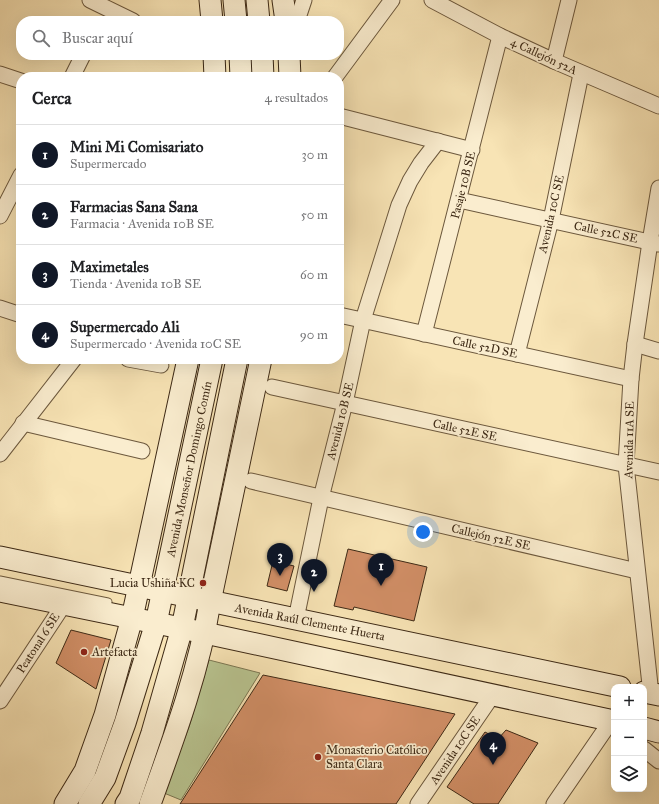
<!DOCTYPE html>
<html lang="es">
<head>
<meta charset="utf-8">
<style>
	:root { --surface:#fff; --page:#f6f6f6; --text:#202124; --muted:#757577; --line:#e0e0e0; --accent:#111827 }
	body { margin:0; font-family:"IM FELL Great Primer",serif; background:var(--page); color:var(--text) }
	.controls { position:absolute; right:12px; bottom:12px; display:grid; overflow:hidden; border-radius:8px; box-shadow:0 4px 16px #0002 }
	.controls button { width:36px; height:36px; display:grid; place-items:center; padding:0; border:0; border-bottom:1px solid var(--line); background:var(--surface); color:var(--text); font:20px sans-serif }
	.you { position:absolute; left:423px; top:532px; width:14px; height:14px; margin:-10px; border:3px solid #fff; border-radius:50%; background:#1a73e8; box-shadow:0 0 0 6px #1a73e833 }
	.badge { display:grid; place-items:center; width:26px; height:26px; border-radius:50%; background:var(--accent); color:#fff; font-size:13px; font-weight:700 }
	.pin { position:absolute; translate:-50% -33px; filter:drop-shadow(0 1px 2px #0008) }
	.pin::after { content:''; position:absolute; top:21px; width:14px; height:12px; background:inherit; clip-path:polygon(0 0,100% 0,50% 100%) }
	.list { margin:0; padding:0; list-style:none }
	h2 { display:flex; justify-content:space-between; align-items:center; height:52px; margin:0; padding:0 16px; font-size:17px }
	h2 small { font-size:13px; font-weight:400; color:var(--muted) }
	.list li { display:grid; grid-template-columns:26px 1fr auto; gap:12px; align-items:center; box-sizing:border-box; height:60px; padding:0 16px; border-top:1px solid var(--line) }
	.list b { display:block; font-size:15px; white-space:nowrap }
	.list p { margin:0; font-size:13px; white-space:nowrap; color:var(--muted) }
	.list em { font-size:13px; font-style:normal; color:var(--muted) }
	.icon { flex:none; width:22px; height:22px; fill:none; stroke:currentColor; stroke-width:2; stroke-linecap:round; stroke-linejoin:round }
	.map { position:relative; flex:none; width:659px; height:804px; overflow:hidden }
	.search { position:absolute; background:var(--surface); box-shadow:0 4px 16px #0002; left:16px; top:16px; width:328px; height:44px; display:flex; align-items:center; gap:10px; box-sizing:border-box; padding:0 14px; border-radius:16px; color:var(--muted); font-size:15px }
	.panel { position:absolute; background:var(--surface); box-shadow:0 4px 16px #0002; left:16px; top:72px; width:328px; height:292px; border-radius:16px }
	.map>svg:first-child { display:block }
</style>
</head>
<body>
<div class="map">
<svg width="659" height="804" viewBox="0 0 659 804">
	<rect width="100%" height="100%" fill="#f8e4b5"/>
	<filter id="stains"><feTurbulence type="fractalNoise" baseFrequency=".005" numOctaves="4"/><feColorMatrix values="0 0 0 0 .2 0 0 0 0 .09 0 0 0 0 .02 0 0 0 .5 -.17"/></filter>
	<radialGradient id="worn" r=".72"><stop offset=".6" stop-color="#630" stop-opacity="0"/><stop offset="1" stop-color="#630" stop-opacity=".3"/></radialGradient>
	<path fill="#b9c591" stroke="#7b7753" d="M209,660L260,673L181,800L164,793L189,727Z"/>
	<g fill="#d28f67" stroke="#3d2915">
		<path d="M348,549L427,567L414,621L354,607L353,610L334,606Z"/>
		<path d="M273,561L294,566L287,591L267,586Z"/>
		<path d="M71,630L111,640L96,689L56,663Z"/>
		<path d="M263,675L455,714L396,804H180Z"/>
		<path d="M506,730L538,743L498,804H474L447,787L485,732L498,739Z"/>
	</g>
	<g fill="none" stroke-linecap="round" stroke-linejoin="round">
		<defs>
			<path id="service" d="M0,580L108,602"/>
			<g id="minor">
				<path d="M90,0L133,21"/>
				<path d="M432,0L500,36L554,61L659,106"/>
				<path d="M297,21L304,0"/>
				<path d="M554,61L569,0"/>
				<path d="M0,74L21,81"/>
				<path d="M72,77L83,55"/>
				<path d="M335,77L392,0"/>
				<path d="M339,116L472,150"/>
				<path d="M459,200L658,244"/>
				<path d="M0,216L21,175"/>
				<path d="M0,308L21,315"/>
				<path d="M339,315L631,379"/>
				<path d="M424,334L500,36"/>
				<path d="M635,344L659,351"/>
				<path d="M517,354L551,220L581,74"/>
				<path d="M128,359L161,365"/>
				<path d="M272,387L659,472"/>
				<path d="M23,423L142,451"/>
				<path d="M0,454L74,359"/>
				<path d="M251,481L637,571"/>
				<path d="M296,619L321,498L345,403L363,320L399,205L410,181L421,163L438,141"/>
				<path d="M651,694L626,465L631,379L635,344L650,242L659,188"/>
				<path d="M0,701L64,604"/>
				<path d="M644,749L659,761"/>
				<path d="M418,804L492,696"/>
				<path d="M554,804L611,721L614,723"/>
			</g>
			<g id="secondary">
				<path d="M210,0L212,21"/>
				<path d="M234,0L236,21"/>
				<path d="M257,0L259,21"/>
				<path d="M283,0L286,21"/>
				<path d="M214,55L215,77"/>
				<path d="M240,55L241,77"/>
				<path d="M262,55L263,77"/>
				<path d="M289,55L290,77"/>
				<path d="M0,557C207,601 414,642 620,687"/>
				<path d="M0,591L205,633L614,721"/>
				<path d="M644,692L659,695"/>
				<path d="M644,728L659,732"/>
				<path d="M65,804L85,771L105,715L132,618L188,359"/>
				<path d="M89,804L105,778L125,723L156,623L212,359"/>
				<path d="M126,804L130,798L152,733L182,628L237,359"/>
				<path d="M150,804C174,738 199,671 210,602L261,359"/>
			</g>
		</defs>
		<use href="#service" stroke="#6c583d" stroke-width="9"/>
		<use href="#minor" stroke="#6c583d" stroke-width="17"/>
		<use href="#secondary" stroke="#3d2915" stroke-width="23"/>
		<use href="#service" stroke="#faedcf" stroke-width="7"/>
		<use href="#minor" stroke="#faedcf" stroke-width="15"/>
		<use href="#secondary" stroke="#faedcf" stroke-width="21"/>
	</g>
	<g fill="#8f2418" stroke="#faedcf" stroke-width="1.5">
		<circle cx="203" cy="583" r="4"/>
		<circle cx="84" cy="652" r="4"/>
		<circle cx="318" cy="757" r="4"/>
	</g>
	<g text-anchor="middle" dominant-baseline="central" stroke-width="3.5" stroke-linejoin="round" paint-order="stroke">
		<g font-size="12" fill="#3d2915" stroke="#faedcf">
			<text transform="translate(544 56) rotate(25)">4 Callejón 52A</text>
			<text transform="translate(463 185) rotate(-76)">Pasaje 10B SE</text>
			<text transform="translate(551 214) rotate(-77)">Avenida 10C SE</text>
			<text transform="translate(606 232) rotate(12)">Calle 52C SE</text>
			<text transform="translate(485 347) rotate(12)">Calle 52D SE</text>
			<text transform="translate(340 421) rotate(-76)">Avenida 10B SE</text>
			<text transform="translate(465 430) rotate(12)">Calle 52E SE</text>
			<text transform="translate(629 440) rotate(-89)">Avenida 11A SE</text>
			<text transform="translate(189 469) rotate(-78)">Avenida Monseñor Domingo Comín</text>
			<text transform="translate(491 537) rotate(13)">Callejón 52E SE</text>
			<text transform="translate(310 622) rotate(11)">Avenida Raúl Clemente Huerta</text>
			<text transform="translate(38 643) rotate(-57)">Peatonal 6 SE</text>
			<text transform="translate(455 750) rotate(-56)">Avenida 10C SE</text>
		</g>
		<g font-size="12" fill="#3d2915" stroke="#faedcf" text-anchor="start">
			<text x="195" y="583" text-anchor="end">Lucia Ushiña KC</text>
			<text x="92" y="652">Artefacta</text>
			<text x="326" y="750">Monasterio Católico<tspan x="326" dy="14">Santa Clara</tspan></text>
		</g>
	</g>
	<rect width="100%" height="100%" filter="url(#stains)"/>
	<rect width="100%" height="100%" fill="url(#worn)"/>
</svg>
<div class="controls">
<button>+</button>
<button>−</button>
<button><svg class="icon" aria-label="layers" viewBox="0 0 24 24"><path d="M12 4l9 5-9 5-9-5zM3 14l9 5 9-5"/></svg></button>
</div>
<div class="you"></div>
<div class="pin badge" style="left:381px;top:586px">1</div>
<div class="pin badge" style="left:314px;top:592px">2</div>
<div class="pin badge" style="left:280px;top:576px">3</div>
<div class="pin badge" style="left:493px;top:765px">4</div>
<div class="search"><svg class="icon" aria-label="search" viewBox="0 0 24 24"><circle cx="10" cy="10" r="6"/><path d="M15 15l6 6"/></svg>Buscar aquí</div>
<section class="panel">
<h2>Cerca<small>4 resultados</small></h2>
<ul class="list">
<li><span class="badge">1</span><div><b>Mini Mi Comisariato</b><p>Supermercado</p></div><em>30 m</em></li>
<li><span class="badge">2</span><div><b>Farmacias Sana Sana</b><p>Farmacia · Avenida 10B SE</p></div><em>50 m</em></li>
<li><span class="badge">3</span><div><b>Maximetales</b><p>Tienda · Avenida 10B SE</p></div><em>60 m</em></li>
<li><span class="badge">4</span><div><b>Supermercado Ali</b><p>Supermercado · Avenida 10C SE</p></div><em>90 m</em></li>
</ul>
</section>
</div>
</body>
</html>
